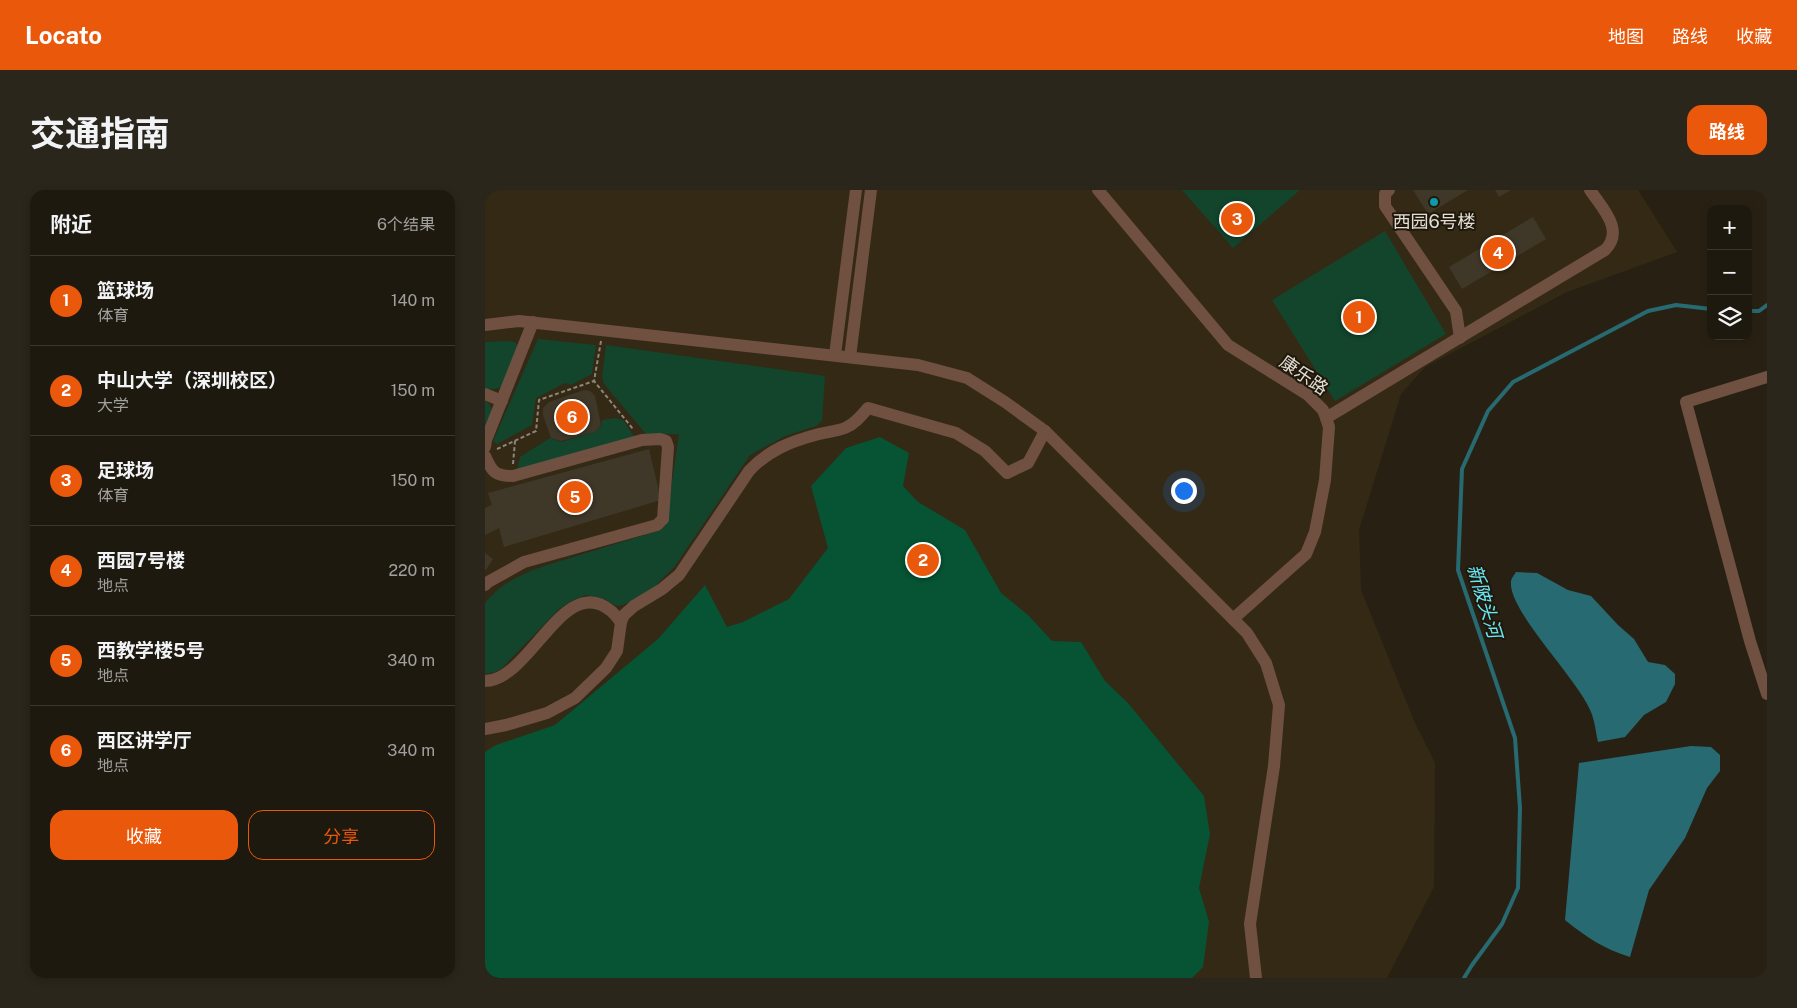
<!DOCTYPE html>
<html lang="zh">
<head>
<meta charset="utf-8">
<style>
	:root { --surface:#1e190e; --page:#2b261c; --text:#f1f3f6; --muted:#a1a09e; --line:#3c382e; --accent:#ea580c }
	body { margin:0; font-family:"Public Sans","Noto Sans SC",sans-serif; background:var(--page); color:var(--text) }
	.controls { position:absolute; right:15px; top:15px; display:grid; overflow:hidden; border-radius:10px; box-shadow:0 2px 8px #0003 }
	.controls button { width:45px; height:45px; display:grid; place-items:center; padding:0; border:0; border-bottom:1px solid var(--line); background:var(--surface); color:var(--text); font:25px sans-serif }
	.you { position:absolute; left:698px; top:300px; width:18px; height:18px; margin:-12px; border:4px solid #fff; border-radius:50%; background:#1a73e8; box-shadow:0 0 0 8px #1a73e833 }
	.badge { display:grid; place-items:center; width:32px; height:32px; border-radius:50%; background:var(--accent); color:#fff; font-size:16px; font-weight:700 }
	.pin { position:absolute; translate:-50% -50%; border:2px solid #fff; box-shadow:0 1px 5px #0006 }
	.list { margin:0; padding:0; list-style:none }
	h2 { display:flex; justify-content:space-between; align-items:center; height:65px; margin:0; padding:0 20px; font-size:21px }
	h2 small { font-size:16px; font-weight:400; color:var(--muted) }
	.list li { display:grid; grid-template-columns:32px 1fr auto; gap:15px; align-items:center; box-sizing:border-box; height:90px; padding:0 20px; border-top:1px solid var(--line) }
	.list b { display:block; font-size:19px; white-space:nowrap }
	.list p { margin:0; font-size:16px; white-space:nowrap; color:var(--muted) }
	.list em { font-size:16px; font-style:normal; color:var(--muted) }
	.actions { display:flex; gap:10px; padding:15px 20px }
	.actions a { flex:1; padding:11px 0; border:1px solid var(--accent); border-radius:15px; text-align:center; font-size:18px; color:var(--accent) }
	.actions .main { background:var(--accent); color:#fff }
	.icon { flex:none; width:28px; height:28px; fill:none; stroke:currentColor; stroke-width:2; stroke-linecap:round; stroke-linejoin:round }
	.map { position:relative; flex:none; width:1282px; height:788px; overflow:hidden; border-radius:15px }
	header { display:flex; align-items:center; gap:30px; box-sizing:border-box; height:70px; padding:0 25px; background:var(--accent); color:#fff }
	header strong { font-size:24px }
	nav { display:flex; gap:28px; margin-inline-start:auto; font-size:18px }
	.intro { display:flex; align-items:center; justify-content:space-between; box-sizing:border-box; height:120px; padding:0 30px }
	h1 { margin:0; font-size:35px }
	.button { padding:12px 22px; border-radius:15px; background:var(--accent); color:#fff; font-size:18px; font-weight:700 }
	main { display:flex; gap:30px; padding:0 30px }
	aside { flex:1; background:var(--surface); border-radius:15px; box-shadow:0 2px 8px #0003 }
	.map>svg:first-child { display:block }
</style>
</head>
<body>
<header>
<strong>Locato</strong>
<nav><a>地图</a><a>路线</a><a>收藏</a></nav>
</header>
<div class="intro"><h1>交通指南</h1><a class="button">路线</a></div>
<main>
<aside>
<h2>附近<small>6个结果</small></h2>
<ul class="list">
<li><span class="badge">1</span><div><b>篮球场</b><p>体育</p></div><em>140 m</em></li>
<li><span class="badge">2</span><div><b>中山大学（深圳校区）</b><p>大学</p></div><em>150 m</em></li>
<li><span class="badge">3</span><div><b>足球场</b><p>体育</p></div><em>150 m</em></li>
<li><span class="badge">4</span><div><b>西园7号楼</b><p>地点</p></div><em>220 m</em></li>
<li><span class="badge">5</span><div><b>西教学楼5号</b><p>地点</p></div><em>340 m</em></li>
<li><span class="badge">6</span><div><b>西区讲学厅</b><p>地点</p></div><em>340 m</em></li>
</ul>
<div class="actions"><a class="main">收藏</a><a>分享</a></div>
</aside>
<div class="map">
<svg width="1282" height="788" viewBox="0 0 1282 788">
	<rect width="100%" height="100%" fill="#282113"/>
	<path fill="#342915" d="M0,0H1153L1192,62L1082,102L940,177L916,204L874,340L876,400L930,533L950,573L949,697L902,788H0Z"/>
	<g fill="#12452c">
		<path d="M697,0H815L748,58Z"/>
		<path d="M900,41L961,144L850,211L787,110Z"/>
		<path d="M53,149L111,155L107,184L86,195L80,193L51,208L47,235L12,254L8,251Z"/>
		<path d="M22,151L30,152L33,158L18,195C12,200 7,200 0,198V152Z"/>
		<path d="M121,155L340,186L337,231L331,236L300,246L265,265L190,376L170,396L145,412L134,416L129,415L120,409L101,405L88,410L74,419L17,478L10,482L0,484V413C23,383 64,375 98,364C124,356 150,348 176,340L181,334L194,244H161L119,194L117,187Z"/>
		<path d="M0,210L5,215L7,220L0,239Z"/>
		<path d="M129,228L138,230L150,248L32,281L35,267L65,248L76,252L110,242L117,235V230Z"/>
	</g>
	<path fill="#065433" d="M395,247L424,263L418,296L433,312L480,340L516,403L543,425L567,451L596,452L620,491L643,513L719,606L725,644L714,698L724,732L718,777L707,788H0V562L11,555L70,535L173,449L220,395L242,437L258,432L304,409L343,358L326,296L361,258Z"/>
	<g fill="#276a72">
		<path d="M1031,382L1052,383L1083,400L1106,406L1133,435L1149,449L1163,472L1180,475L1190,484V494L1181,512L1159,525L1140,547L1113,552C1111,543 1110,532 1106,522C1094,490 1023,421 1026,392C1026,389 1029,385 1031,382Z"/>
		<path d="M1206,556L1226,557L1235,565V581L1222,598L1200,648L1164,700L1145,767C1119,759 1101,747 1080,730L1094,573Z"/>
	</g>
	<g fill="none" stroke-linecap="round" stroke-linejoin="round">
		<g stroke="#276a72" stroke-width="4">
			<path d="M1263,121H1274L1282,115"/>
			<path d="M979,788L987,775L1017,734L1033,698L1035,618L1030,548L973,380L977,279L1003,221L1028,192L1163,121L1191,115L1226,119"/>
		</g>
	</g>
	<g fill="#3f3829">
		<path d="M928,0H983L943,24Z"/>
		<path d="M1010,0H1026L1014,7Z"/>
		<path d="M1048,27L1061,49L977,99L964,77Z"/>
		<path d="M99,200L105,201L110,206L116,235L110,242L76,251L66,248L58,225V218L64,212Z"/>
		<path d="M164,259L176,310L19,357L14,338L0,345V318L7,315L3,303Z"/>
		<path d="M0,363L8,369L0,381Z"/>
	</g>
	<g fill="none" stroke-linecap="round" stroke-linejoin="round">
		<g stroke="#8c867b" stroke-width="2" stroke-dasharray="4 2.5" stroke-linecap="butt">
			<path d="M116,151L109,191L148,239"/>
			<path d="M12,259L51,241L54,210L109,191"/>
			<path d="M28,274L30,251"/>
		</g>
		<g stroke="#705040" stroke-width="12">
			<path d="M613,0L743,155L823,205L838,220L841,228L844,237L840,290L830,342L821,364L748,429"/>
			<path d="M904,0L900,4V16L971,121L975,148"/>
			<path d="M0,135L34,131L433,175L482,188L520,212L560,241L762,443L781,473L794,515L789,576L765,734L771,788"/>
			<path d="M350,165L371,0"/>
			<path d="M365,167L386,0"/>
			<path d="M1282,187L1201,212L1265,451L1282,504"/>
			<path d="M0,204L17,211"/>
			<path d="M841,228L1120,60C1140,40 1117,18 1105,0"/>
			<path d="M0,257L1,250L48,132"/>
			<path d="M0,266C7,282 10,286 28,286L157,250L175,249L181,251L183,257L178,329L172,335L39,372L3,392L0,395"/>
			<path d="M0,491C45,491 79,381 126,421C130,424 133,429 136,432"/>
			<path d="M0,539L21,535L62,523L90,508L121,478L132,461L136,432L139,425L149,416L177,399L194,385L264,281C283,260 307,251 334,244C342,242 352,241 360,238C370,234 377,225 383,218L471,243L500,261L522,283L543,273L560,241"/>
		</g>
	</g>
	<circle fill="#0f9aa8" stroke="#1f180a" stroke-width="2" cx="949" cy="12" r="5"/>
	<g text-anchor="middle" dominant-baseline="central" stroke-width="4" stroke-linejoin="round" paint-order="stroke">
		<g font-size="18" fill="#e2ded5" stroke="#1f180a">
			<text x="949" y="31">西园6号楼</text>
		</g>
		<g font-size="18" fill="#e2ded5" stroke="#1f180a">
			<text transform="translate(819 185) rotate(35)">康乐路</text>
		</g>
		<g font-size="19" font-style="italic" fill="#68e7f6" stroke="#1f180a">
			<text transform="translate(1000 411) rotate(73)">新陂头河</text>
		</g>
	</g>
</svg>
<div class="controls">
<button>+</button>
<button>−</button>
<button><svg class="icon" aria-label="layers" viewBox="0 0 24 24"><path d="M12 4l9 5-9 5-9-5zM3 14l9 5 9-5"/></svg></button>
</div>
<div class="you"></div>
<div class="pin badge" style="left:874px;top:127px">1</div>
<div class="pin badge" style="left:438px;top:370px">2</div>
<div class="pin badge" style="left:752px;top:29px">3</div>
<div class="pin badge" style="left:1013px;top:63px">4</div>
<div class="pin badge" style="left:90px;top:307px">5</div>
<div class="pin badge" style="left:87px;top:227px">6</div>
</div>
</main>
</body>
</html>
